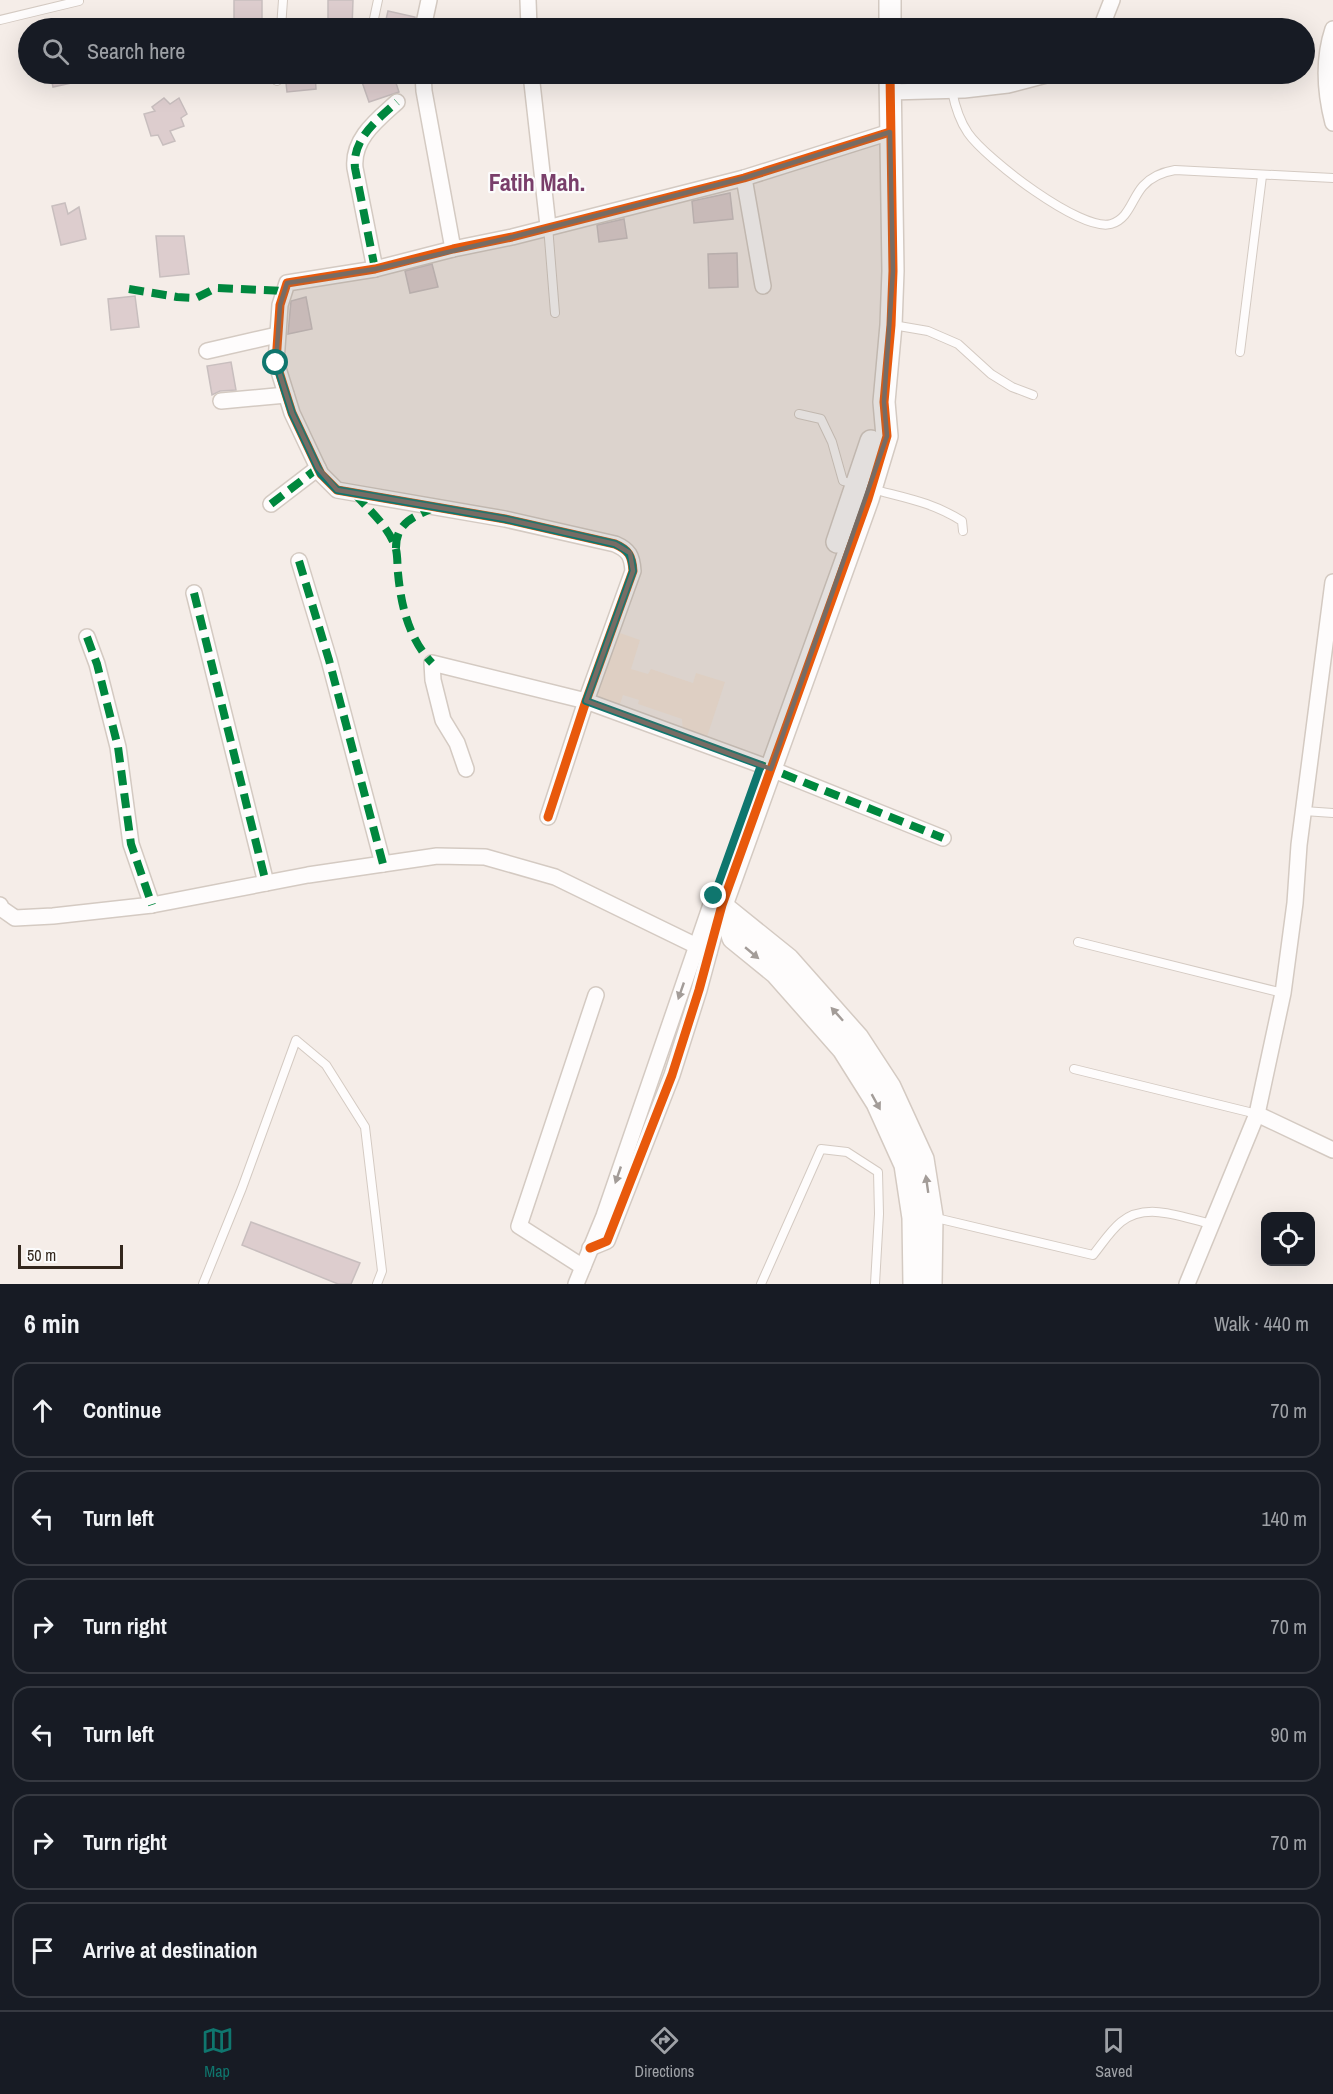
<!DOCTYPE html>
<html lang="en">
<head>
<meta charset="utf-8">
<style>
	:root { --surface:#171b24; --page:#242831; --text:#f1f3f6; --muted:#9ea1a6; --line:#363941; --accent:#0f766e }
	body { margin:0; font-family:"Archivo Narrow",sans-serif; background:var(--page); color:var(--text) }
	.controls { position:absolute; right:18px; bottom:18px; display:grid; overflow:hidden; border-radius:12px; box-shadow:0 6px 24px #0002 }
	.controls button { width:54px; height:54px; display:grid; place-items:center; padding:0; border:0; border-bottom:2px solid var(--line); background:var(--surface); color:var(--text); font:30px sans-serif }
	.scale { position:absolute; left:18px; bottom:15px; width:105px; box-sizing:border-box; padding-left:6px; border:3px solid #33271d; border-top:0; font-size:16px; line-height:21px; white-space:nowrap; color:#33271d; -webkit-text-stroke:4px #fcfcfc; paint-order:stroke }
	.stop { position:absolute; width:18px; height:18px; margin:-14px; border:4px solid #0f766e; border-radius:50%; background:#fff }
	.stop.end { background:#0f766e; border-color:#fff; box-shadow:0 2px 6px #0008 }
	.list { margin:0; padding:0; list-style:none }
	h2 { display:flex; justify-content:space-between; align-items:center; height:78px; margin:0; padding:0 24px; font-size:26px }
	h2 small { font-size:20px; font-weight:400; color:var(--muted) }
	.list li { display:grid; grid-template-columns:39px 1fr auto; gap:18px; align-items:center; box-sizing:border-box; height:96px; margin:0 12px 12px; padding:0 12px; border:2px solid var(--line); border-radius:18px }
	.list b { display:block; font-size:22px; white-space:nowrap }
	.list em { font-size:20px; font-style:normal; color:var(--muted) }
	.icon { flex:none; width:33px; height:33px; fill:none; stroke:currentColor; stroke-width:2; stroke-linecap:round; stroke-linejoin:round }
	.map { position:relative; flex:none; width:1333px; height:1284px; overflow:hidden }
	.search { position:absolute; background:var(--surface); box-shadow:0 6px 24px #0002; left:18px; right:18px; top:18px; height:66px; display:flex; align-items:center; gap:15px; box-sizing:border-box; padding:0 21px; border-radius:33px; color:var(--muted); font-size:22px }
	.sheet { height:726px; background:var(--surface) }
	nav { display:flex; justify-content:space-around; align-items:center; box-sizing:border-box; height:84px; border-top:2px solid var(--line); background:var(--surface); font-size:16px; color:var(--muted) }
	nav a { display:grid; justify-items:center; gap:3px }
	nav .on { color:var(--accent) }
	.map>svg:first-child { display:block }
</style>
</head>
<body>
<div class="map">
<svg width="1333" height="1284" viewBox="0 0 1333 1284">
	<rect width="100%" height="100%" fill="#f5ede8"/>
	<path fill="#f8e8db" d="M617,632L640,640L631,669L648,674L651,669L693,683L696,673L725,682L706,740L683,732L682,719L638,704L639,700L623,695L618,710L594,703Z"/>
	<g fill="#ddcdce" stroke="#c8bebe" stroke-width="1.5">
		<rect x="234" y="0" width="28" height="19"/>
		<path d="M328,0H353L352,28H328Z"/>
		<path d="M388,11L415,17L414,28H384Z"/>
		<path d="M50,74H93L94,78L53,87Z"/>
		<path d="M285,74H315L316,89L287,92Z"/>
		<path d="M387,74H393L399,92L369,102L362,82Z"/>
		<path d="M164,98L170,104L179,98L187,114L181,118L184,126L170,131L175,141L163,145L158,135L151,136L144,114L155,111L152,107Z"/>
		<path d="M730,193L733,219L694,223L692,201Z"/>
		<path d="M65,203L68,214L79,207L86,239L61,245L52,206Z"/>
		<path d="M624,219L627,238L599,242L597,225Z"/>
		<path d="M156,236H184L189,274L160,277Z"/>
		<path d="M737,253L738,287L709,288L708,254Z"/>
		<path d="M432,264L438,287L410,293L405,271Z"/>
		<path d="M135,296L139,327L111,330L108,299Z"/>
		<path d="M306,297L312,329L288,334L291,301Z"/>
		<path d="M231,362L236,390L220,391L212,395L207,366Z"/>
		<path d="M251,1222L360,1263L351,1284H338L242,1245Z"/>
	</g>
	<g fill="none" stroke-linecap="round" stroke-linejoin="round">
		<defs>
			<g id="lane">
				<path d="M0,20L79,1"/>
				<path d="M281,28L283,0"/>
				<path d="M372,28L378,0"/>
				<path d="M277,81V74"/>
				<path d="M952,91C955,106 959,120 968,133C986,159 1081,232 1111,224C1129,219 1132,198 1143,186C1151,177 1163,172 1175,170L1333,178"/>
				<path d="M548,226L555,313"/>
				<path d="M893,325L928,331L958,344L991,374L1012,387L1033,395"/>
				<path d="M1240,352L1262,176"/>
				<path d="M799,414L821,419L832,442L843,481L854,484"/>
				<path d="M872,489C905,498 932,502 962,521L963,531"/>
				<path d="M1304,811L1333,813"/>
				<path d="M1078,942L1283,993"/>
				<path d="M1074,1069L1257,1114"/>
				<path d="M932,1217L1093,1255C1102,1244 1110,1231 1121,1222C1147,1201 1183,1218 1212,1224"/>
				<path d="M203,1284L242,1188L296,1040L326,1065L365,1127L382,1271L377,1284"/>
				<path d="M761,1284L821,1149L847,1152L878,1172L879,1214L875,1284"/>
			</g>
			<g id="street">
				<path d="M528,0L529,28"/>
				<path d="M423,28L429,0"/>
				<path d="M1101,28L1112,0"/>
				<path d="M1333,29C1323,59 1325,92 1333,123"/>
				<path d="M423,74L424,91L453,249"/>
				<path d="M531,74L548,226"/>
				<path d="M890,92L964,90L1008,85L1050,74"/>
				<path d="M744,178L763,286"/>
				<path d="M375,269L355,168C352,139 377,120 397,102"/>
				<path d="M207,351L277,335"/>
				<path d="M221,401L286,395"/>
				<path d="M271,504L318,468"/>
				<path d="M299,561L329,660L383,864"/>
				<path d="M194,593L266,883"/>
				<path d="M87,637L97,664L118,747L131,844L152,905"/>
				<path d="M466,769L457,743L443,720L433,680L432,663L586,701L761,765L943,838"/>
				<path d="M548,817L586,701L633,571C632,556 629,550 615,544L505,519L337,490L321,474L318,468L292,413L276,362L280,305L287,283L375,269L453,249L512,237L744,178L890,132"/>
				<path d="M0,905L2,909L15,918L53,916L152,905L308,875L437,856L485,857L555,877L709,952"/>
				<path d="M1257,1114L1333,1150"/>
				<path d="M590,1248L607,1241L672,1075L699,990L722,905"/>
				<path d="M583,1267L519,1226L596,995"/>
				<path d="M576,1284L604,1216L714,896"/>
				<path d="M1187,1284L1257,1114L1283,993L1295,903L1299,845L1333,582"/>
			</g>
			<g id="secondary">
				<path d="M890,28V0"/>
				<path d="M890,74L893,271L891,325L884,402L887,436L868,499L722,905L733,938L776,973L843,1049L877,1103L905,1165L913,1218L914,1284"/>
				<path d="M837,542L871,441"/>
				<path d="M721,905L788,959L858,1038L890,1087L923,1159L932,1216L931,1284"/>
			</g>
		</defs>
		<use href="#lane" stroke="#d4cac2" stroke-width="10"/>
		<use href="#street" stroke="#d4cac2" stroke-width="18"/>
		<use href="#secondary" stroke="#d4cac2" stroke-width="24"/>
		<use href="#lane" stroke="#fefcfc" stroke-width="8"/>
		<use href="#street" stroke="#fefcfc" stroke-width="15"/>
		<use href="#secondary" stroke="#fefcfc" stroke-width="21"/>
		<g stroke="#00873e" stroke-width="8" stroke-dasharray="15 8" stroke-linecap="butt">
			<path d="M375,269L355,168C352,139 377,120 397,102"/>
			<path d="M129,289L177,297L196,298L216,288L285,291"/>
			<path d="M355,494C369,510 387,525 395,546C398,554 397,564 398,573C401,606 409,639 432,663"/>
			<path d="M271,504L318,468"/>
			<path d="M396,548C396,523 413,517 433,508"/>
			<path d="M299,561L329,660L383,864"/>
			<path d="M194,593L266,883"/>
			<path d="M87,637L97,664L118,747L131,844L152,905"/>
			<path d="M761,765L943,838"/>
		</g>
		<defs>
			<g id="cycleway">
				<path d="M548,817L586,701L633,571C632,556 629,550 615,544L505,519L337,490L321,474L318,468L292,413L276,362L280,305L287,283L375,269L453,249L512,237L744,178L890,132"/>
				<path d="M590,1248L607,1241L672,1075L699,990L722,905L868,499L887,436L884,402L891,325L893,271L890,74"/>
			</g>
		</defs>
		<use href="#cycleway" stroke="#fcfcfc" stroke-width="13"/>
		<use href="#cycleway" stroke="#e8590c" stroke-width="9"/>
	</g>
	<defs><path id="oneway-solid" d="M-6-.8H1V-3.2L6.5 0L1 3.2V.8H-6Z" transform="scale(1.5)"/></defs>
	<g fill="#a39c98">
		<use href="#oneway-solid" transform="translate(752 953) rotate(40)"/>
		<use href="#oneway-solid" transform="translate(681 991) rotate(109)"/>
		<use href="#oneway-solid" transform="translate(837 1014) rotate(-132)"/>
		<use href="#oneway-solid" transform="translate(876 1102) rotate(61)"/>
		<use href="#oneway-solid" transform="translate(618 1175) rotate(109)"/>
		<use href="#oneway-solid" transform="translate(927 1184) rotate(-98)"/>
	</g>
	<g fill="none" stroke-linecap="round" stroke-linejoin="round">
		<path stroke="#0f766e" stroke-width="8" d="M276,363L292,413L318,468L321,474L337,490L505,519L615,544C629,550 632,556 633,571L586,701L761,765L714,896"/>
	</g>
	<path fill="#776c64" fill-opacity="0.2" stroke="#776c64" stroke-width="4.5" stroke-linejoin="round" d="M890,132L893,271L884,402L887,436L771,769L586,701L633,571L630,553L615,544L505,519L337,490L318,468L292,413L276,362L280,305L287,283L375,269L512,237L744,178Z"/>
	<g text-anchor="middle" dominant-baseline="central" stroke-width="4.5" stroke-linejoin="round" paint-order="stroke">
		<g font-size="24" font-weight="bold" fill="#793e6a" stroke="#fcfcfc">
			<text x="537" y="182">Fatih Mah.</text>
		</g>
	</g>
</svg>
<div class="controls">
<button><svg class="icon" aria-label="locate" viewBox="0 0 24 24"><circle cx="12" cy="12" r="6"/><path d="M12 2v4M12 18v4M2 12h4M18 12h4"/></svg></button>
</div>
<div class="scale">50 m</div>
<div class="stop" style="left:276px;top:363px"></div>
<div class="stop end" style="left:714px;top:896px"></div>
<div class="search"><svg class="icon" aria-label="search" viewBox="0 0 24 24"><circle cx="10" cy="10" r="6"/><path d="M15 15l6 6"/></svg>Search here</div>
</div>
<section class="sheet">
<h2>6 min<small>Walk · 440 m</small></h2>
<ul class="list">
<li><svg class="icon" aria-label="ahead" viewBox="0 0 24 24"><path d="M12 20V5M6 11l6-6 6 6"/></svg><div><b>Continue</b></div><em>70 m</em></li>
<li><svg class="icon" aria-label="left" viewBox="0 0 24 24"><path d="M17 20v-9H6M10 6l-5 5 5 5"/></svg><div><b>Turn left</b></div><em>140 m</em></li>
<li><svg class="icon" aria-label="right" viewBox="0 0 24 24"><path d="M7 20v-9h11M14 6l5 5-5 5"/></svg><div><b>Turn right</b></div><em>70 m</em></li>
<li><svg class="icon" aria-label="left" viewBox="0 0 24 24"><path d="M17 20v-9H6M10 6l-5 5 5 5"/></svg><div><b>Turn left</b></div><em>90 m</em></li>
<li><svg class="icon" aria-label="right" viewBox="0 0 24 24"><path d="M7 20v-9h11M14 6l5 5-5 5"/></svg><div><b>Turn right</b></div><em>70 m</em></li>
<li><svg class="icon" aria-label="arrive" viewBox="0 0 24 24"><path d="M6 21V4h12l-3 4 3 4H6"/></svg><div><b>Arrive at destination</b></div></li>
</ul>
</section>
<nav>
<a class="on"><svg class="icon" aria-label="map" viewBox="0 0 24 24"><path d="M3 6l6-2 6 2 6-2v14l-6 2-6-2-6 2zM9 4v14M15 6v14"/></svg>Map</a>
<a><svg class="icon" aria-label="directions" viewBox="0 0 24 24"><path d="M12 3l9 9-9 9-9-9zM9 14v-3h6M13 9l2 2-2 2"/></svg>Directions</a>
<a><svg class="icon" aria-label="saved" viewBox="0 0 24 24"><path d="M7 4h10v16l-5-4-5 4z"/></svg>Saved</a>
</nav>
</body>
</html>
